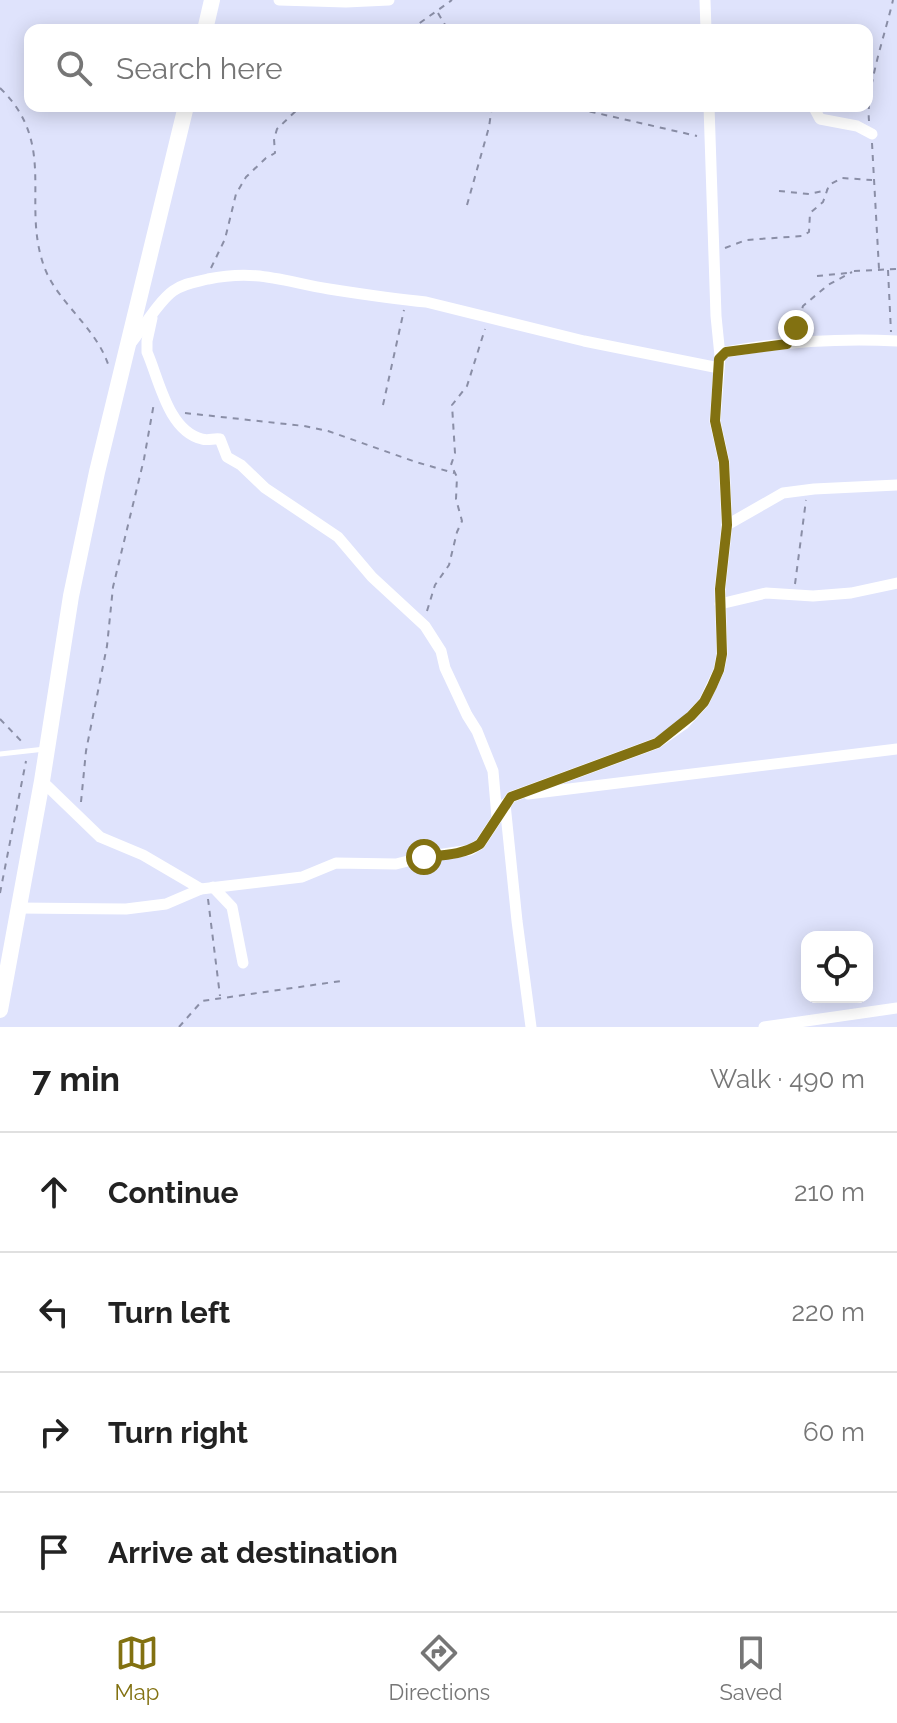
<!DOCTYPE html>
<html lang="en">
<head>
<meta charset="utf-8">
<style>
	:root { --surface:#fff; --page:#f6f6f6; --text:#222; --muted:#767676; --line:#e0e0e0; --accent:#827111 }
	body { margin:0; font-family:Raleway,sans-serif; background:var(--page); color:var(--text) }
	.controls { position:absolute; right:24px; bottom:24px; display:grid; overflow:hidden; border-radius:16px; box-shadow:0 4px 20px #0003 }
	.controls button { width:72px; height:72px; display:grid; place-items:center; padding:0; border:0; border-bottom:2px solid var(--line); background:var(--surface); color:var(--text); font:40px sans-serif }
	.stop { position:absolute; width:24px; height:24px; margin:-18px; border:6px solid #827111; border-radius:50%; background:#fff }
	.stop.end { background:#827111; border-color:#fff; box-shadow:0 2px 8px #0008 }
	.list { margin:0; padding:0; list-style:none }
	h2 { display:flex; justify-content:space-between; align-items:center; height:104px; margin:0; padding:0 32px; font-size:34px }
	h2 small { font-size:26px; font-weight:400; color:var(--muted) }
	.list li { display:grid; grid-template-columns:52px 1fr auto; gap:24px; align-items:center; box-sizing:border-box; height:120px; padding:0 32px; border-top:2px solid var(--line) }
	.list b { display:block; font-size:30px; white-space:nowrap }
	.list em { font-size:26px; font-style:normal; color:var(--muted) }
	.icon { flex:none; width:44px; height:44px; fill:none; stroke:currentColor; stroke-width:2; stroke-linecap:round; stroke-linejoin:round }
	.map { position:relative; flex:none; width:897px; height:1027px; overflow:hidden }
	.search { position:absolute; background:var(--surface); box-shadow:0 4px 20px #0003; left:24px; right:24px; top:24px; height:88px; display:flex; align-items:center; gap:20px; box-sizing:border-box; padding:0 28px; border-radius:16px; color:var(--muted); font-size:30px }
	.sheet { height:584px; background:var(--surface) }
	nav { display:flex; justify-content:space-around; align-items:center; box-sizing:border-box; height:112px; border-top:2px solid var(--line); background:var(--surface); font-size:22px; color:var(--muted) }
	nav a { display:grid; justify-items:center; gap:4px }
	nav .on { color:var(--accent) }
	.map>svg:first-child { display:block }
</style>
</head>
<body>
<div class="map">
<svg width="897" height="1027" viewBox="0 0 897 1027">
	<rect width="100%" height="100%" fill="#dfe3fc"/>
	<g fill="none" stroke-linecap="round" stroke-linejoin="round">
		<g stroke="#8a8ea6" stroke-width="2" stroke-dasharray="6 6" stroke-linecap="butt">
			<path d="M438,13L448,30"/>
			<path d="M410,30L452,0"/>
			<path d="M0,88C59,145 20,204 45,269C59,304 97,328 109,367"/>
			<path d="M542,106L579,109L697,136"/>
			<path d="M869,121C866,87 885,35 893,0"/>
			<path d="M872,143L879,269"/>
			<path d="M779,191L809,194L827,190"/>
			<path d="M467,205L489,127L492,106"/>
			<path d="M725,248L746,240L802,236L809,232L810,213L823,202L829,185L842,178L872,180"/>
			<path d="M211,268L225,239L236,194L246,177L266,158L275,153L274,139L277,129L301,106"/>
			<path d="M888,270L891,332"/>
			<path d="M854,271L897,269"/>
			<path d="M817,276L848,273"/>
			<path d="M795,331L803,306L828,285L852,272"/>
			<path d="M383,405L404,310"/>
			<path d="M185,413L304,426L328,431L416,462L454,473"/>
			<path d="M795,584L806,500"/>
			<path d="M427,611L435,585L449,565L457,532L462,521L456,499L457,477L451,465L455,453L452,405L467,386L485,329"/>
			<path d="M0,719L24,744"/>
			<path d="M81,802L86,751L107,646L113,587L144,459L154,403"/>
			<path d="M0,893L26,761"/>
			<path d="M208,899L220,996"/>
			<path d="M179,1027L202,1001L341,981"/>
		</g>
		<path stroke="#fff" stroke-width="5" d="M0,754L45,749"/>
		<g stroke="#fff" stroke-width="11">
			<path d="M279,0L346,2L389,0"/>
			<path d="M705,0L706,30"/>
			<path d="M813,106L820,119L857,126L872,134"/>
			<path d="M152,318L147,341V352C159,379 168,431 202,439C208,441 214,438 220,439L227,457L241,465L265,488L338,537L372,577L425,626L441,651L445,668L467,715L477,731L493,771L497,817"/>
			<path d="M131,343C143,328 159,301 173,291C184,283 196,282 208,279C257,269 282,281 329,289C361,294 393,299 426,302L584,341L719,368"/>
			<path d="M720,356L726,352C782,342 840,338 897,341"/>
			<path d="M727,525L783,493L814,489L897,485"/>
			<path d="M720,604L766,593L813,596L851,593L897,583"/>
			<path d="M42,781L100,837L143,855L201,889"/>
			<path d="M528,794L897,749"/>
			<path d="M505,804L517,921L531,1027"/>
			<path d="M213,887L232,907L243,963"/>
			<path d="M17,908L126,909L166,904L201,889L302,877L336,863L396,864L424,857L470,850L480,844L511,797L657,743L684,724L704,702L719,670L722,654L720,589L727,525L724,462L715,421L720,356L716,316L709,106"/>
			<path d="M764,1027L897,1008"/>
		</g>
		<g stroke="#fff" stroke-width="16">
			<path d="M205,30L212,0"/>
			<path d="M0,1010L42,781L71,596L97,472L186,106"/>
		</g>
	</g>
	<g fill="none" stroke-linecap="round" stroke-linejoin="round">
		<path stroke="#827111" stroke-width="10" d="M424,857C443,855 463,855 480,844L511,797L657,743L691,716L704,702L712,686L719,670L722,654L720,589L727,525L724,462L715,421L719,359L726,352L787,344L796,328"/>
	</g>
</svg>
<div class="controls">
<button><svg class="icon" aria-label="locate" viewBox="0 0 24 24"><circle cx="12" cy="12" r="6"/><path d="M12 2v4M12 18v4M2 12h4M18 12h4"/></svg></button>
</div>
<div class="stop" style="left:424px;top:857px"></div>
<div class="stop end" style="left:796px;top:328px"></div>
<div class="search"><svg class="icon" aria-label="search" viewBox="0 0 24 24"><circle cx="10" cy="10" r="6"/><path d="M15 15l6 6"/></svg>Search here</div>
</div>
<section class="sheet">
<h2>7 min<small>Walk · 490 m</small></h2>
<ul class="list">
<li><svg class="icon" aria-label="ahead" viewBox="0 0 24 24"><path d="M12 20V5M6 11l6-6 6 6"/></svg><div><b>Continue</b></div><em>210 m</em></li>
<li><svg class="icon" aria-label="left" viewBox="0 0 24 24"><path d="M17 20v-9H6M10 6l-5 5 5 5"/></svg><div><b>Turn left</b></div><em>220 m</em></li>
<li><svg class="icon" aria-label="right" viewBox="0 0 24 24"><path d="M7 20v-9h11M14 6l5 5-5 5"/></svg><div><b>Turn right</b></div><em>60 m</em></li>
<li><svg class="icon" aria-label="arrive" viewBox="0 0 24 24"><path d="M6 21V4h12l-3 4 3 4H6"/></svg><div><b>Arrive at destination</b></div></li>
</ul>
</section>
<nav>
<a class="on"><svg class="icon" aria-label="map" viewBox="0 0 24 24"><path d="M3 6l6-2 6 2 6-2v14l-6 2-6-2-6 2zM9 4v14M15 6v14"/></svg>Map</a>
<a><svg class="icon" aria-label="directions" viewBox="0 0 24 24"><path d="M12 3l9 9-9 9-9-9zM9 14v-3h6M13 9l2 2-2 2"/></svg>Directions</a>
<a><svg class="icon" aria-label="saved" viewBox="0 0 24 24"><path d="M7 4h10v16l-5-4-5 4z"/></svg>Saved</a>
</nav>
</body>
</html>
